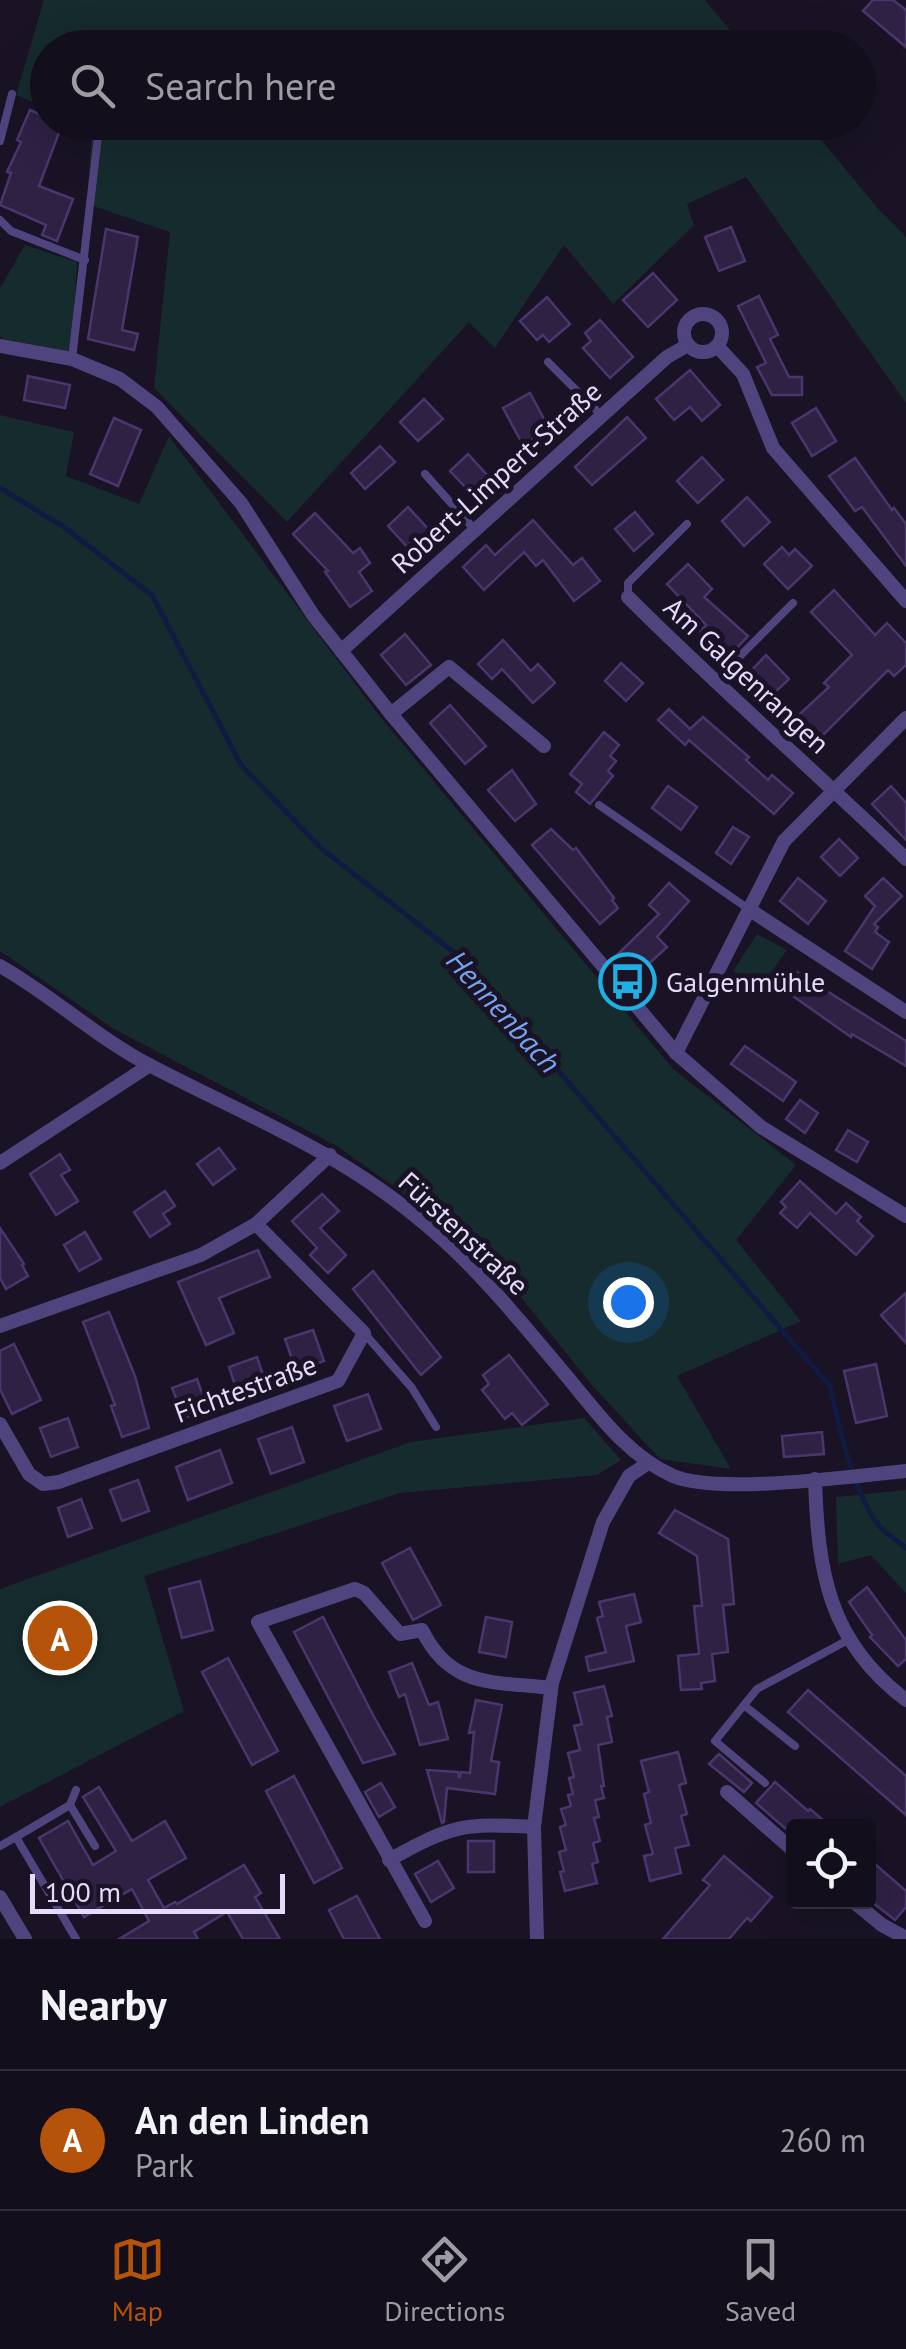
<!DOCTYPE html>
<html lang="en">
<head>
<meta charset="utf-8">
<style>
	:root { --surface:#130e1c; --page:#201c29; --text:#f1f3f6; --muted:#9d9ca3; --line:#322e3b; --accent:#b45309 }
	body { margin:0; font-family:"PT Sans",sans-serif; background:var(--page); color:var(--text) }
	.controls { position:absolute; right:30px; bottom:30px; display:grid; overflow:hidden; border-radius:10px; box-shadow:0 10px 40px #0002 }
	.controls button { width:90px; height:90px; display:grid; place-items:center; padding:0; border:0; border-bottom:2px solid var(--line); background:var(--surface); color:var(--text); font:50px sans-serif }
	.scale { position:absolute; left:30px; bottom:25px; width:255px; box-sizing:border-box; padding-left:10px; border:5px solid #e4dbfa; border-top:0; font-size:28px; line-height:35px; white-space:nowrap; color:#e4dbfa; -webkit-text-stroke:8px #191325; paint-order:stroke }
	.you { position:absolute; left:628px; top:1302px; width:35px; height:35px; margin:-25px; border:8px solid #fff; border-radius:50%; background:#1a73e8; box-shadow:0 0 0 15px #1a73e833 }
	.badge { display:grid; place-items:center; width:65px; height:65px; border-radius:50%; background:var(--accent); color:#fff; font-size:32px; font-weight:700 }
	.pin { position:absolute; translate:-50% -50%; border:5px solid #fff; box-shadow:0 2px 10px #0006 }
	.list { margin:0; padding:0; list-style:none }
	h2 { display:flex; justify-content:space-between; align-items:center; height:130px; margin:0; padding:0 40px; font-size:42px }
	h2 small { font-size:32px; font-weight:400; color:var(--muted) }
	.list li { display:grid; grid-template-columns:65px 1fr auto; gap:30px; align-items:center; box-sizing:border-box; height:140px; padding:0 40px; border-top:2px solid var(--line) }
	.list b { display:block; font-size:38px; white-space:nowrap }
	.list p { margin:0; font-size:32px; white-space:nowrap; color:var(--muted) }
	.list em { font-size:32px; font-style:normal; color:var(--muted) }
	.icon { flex:none; width:55px; height:55px; fill:none; stroke:currentColor; stroke-width:2; stroke-linecap:round; stroke-linejoin:round }
	.map { position:relative; flex:none; width:906px; height:1939px; overflow:hidden }
	.search { position:absolute; background:var(--surface); box-shadow:0 10px 40px #0002; left:30px; right:30px; top:30px; height:110px; display:flex; align-items:center; gap:25px; box-sizing:border-box; padding:0 35px; border-radius:55px; color:var(--muted); font-size:38px }
	.sheet { height:270px; background:var(--surface) }
	nav { display:flex; justify-content:space-around; align-items:center; box-sizing:border-box; height:140px; border-top:2px solid var(--line); background:var(--surface); font-size:28px; color:var(--muted) }
	nav a { display:grid; justify-items:center; gap:5px }
	nav .on { color:var(--accent) }
	.map>svg:first-child { display:block }
</style>
</head>
<body>
<div class="map">
<svg width="906" height="1939" viewBox="0 0 906 1939">
	<rect width="100%" height="100%" fill="#191325"/>
	<g fill="#162b2e">
		<path d="M44,0H705L744,47L48,48L47,108L16,95Z"/>
		<path d="M82,123H807L880,211L906,237V403L746,177L687,204L694,225L613,304L564,245L495,348L469,322L287,522L154,388L170,232L87,204L92,127Z"/>
		<path d="M25,245L77,262L72,352L3,339L0,336V288Z"/>
		<path d="M0,415L74,432L66,476L139,504L169,436L377,713L673,1069L796,1165L736,1240L801,1321L677,1376L731,1469L660,1459L592,1385L511,1285L431,1213L337,1146L114,1029L0,951Z"/>
		<path d="M757,934L787,950L759,989L733,971Z"/>
		<path d="M584,1418L621,1460L597,1475L400,1493L144,1576L184,1711L0,1807V1589L411,1442Z"/>
		<path d="M906,1490V1593L871,1555L838,1564L836,1497Z"/>
	</g>
	<g fill="none" stroke-linecap="round" stroke-linejoin="round">
		<path stroke="#111a40" stroke-width="5" d="M0,488L64,527L152,595L241,765L322,849L460,957L830,1386C838,1424 855,1500 881,1528C888,1535 898,1541 906,1548"/>
	</g>
	<g fill="#2e2144" stroke="#4a366d" stroke-width="2.5">
		<path d="M873,0H893L906,10V47L863,11Z"/>
		<path d="M30,110L48,118V122H63L39,186L73,199L57,241L42,235L46,225L0,205L11,173L7,172L21,142L17,140Z"/>
		<path d="M731,227L745,261L719,271L705,237Z"/>
		<path d="M106,229L138,237L122,330L138,334L134,350L88,339Z"/>
		<path d="M653,273L677,300L648,327L623,300Z"/>
		<path d="M759,296L778,335L770,339L789,377H802V395H772L757,367L766,363L738,306Z"/>
		<path d="M547,297L570,324L549,342L543,335L537,340L520,321Z"/>
		<path d="M600,320L633,357L610,378L583,348L591,341L585,333Z"/>
		<path d="M690,370L720,405L702,421L690,407L674,420L656,399Z"/>
		<path d="M28,376L70,385L65,408L24,400Z"/>
		<path d="M530,393L550,430L523,445L503,408Z"/>
		<path d="M424,399L443,419L418,441L400,422Z"/>
		<path d="M816,408L836,441L812,456L792,423Z"/>
		<path d="M627,417L646,438L592,485L575,467Z"/>
		<path d="M114,418L141,430L118,486L90,474Z"/>
		<path d="M380,446L395,462L365,489L351,473Z"/>
		<path d="M468,454L487,475L469,491L450,471Z"/>
		<path d="M702,457L723,480L698,503L677,481Z"/>
		<path d="M855,458L892,510L894,508L906,524V566L862,507L855,511L829,476Z"/>
		<path d="M747,497L770,522L744,546L722,521Z"/>
		<path d="M408,507L430,531L410,550L388,526Z"/>
		<path d="M635,512L653,534L634,551L615,529Z"/>
		<path d="M315,513L353,553L360,548L370,563L359,572L372,591L350,607L325,572L328,571L293,534Z"/>
		<path d="M533,520L573,565L582,558L600,581L574,601L543,560L536,566L524,552L484,590L463,567L486,545L495,555Z"/>
		<path d="M782,547L789,555L795,549L812,566L788,589L764,564Z"/>
		<path d="M688,564L712,589L704,597L748,636L730,655H725L700,632L706,625L667,584Z"/>
		<path d="M834,590L875,635L887,623L906,643V665L894,676L888,670L812,746L790,723L829,687L824,683L852,655L811,612Z"/>
		<path d="M405,634L431,665L406,685L381,655Z"/>
		<path d="M503,640L531,671L538,664L555,683L533,703L502,669L492,679L478,664Z"/>
		<path d="M766,655L789,679L769,698L747,675Z"/>
		<path d="M621,663L643,683L626,701L605,681Z"/>
		<path d="M450,705L486,746L465,764L430,723Z"/>
		<path d="M669,709L690,729L703,717L749,757L746,760L768,780L772,775L793,793L774,814L689,740L685,745L658,720Z"/>
		<path d="M604,732L619,745L610,756L616,761L608,771L613,776L590,804L576,792L582,784L570,774Z"/>
		<path d="M512,770L536,804L515,821L488,790Z"/>
		<path d="M668,786L697,807L681,830L652,808Z"/>
		<path d="M891,786L906,803V840L872,804Z"/>
		<path d="M733,827L749,837L731,864L716,853Z"/>
		<path d="M551,829L573,850L576,848L614,898L612,900L618,908L600,924L532,845Z"/>
		<path d="M839,839L858,858L840,876L821,857Z"/>
		<path d="M798,878L826,901L808,924L780,901Z"/>
		<path d="M883,878L902,896L874,924L878,927L875,932L889,942L872,969L845,951L875,906L865,896Z"/>
		<path d="M669,883L689,901L657,937L667,947L638,974L618,954L659,914L649,905Z"/>
		<path d="M792,969L906,1041V1066L852,1034L851,1037L780,987Z"/>
		<path d="M745,1046L796,1082L783,1101L731,1064Z"/>
		<path d="M800,1100L818,1113L805,1133L786,1119Z"/>
		<path d="M848,1130L868,1142L857,1162L836,1150Z"/>
		<path d="M219,1148L235,1169L213,1185L197,1164Z"/>
		<path d="M60,1154L70,1170L61,1175L78,1201L56,1215L30,1174Z"/>
		<path d="M800,1181L836,1214L846,1203L861,1217L857,1221L873,1236L856,1255L810,1213L797,1228L780,1213L786,1207L781,1202Z"/>
		<path d="M165,1191L175,1206L163,1214L170,1224L150,1237L134,1212Z"/>
		<path d="M322,1194L339,1211L320,1228L346,1255L328,1273L310,1255L317,1248L292,1221Z"/>
		<path d="M0,1228L24,1264L22,1265L28,1276L6,1289L0,1278Z"/>
		<path d="M85,1232L101,1259L79,1271L64,1245Z"/>
		<path d="M258,1250L270,1277L219,1298L234,1333L206,1345L178,1282Z"/>
		<path d="M373,1271L441,1357L421,1375L353,1289Z"/>
		<path d="M906,1293V1343L881,1315Z"/>
		<path d="M109,1312L135,1376L149,1428L122,1437L111,1406L115,1405L83,1322Z"/>
		<path d="M313,1330L324,1361L296,1371L285,1339Z"/>
		<path d="M14,1344L41,1400L12,1414L0,1389V1351Z"/>
		<path d="M509,1355L548,1404L522,1425L512,1413L505,1419L482,1390L489,1384L483,1375Z"/>
		<path d="M257,1357L267,1387L239,1397L229,1367Z"/>
		<path d="M876,1364L887,1416L856,1423L844,1371Z"/>
		<path d="M197,1379L208,1410L184,1418L172,1388Z"/>
		<path d="M368,1394L381,1429L347,1441L334,1406Z"/>
		<path d="M68,1418L78,1447L51,1457L40,1428Z"/>
		<path d="M292,1427L304,1462L271,1474L258,1439Z"/>
		<path d="M822,1432L824,1454L784,1457L782,1436Z"/>
		<path d="M220,1450L232,1483L188,1500L176,1467Z"/>
		<path d="M138,1480L149,1511L122,1521L110,1490Z"/>
		<path d="M81,1499L92,1528L68,1537L58,1508Z"/>
		<path d="M675,1510L728,1539L734,1604L723,1605L728,1652L712,1654L715,1681L701,1683L702,1689L681,1690L678,1656L699,1654L694,1606H702L697,1556L659,1533Z"/>
		<path d="M410,1548L441,1605L413,1620L382,1563Z"/>
		<path d="M200,1581L213,1630L182,1638L169,1589Z"/>
		<path d="M867,1587L906,1640V1659L898,1666L870,1637L872,1635L849,1602Z"/>
		<path d="M634,1594L641,1622L626,1626L634,1661L589,1671L586,1657L606,1652L597,1618L603,1616L599,1602Z"/>
		<path d="M323,1617L373,1715L395,1754L363,1763L294,1632Z"/>
		<path d="M486,1617L512,1622L506,1657L479,1652Z"/>
		<path d="M228,1658L278,1751L252,1765L202,1672Z"/>
		<path d="M412,1663L429,1705L438,1702L448,1739L420,1745L405,1694L399,1697L389,1672Z"/>
		<path d="M604,1686L612,1716L607,1717L612,1742L598,1745L604,1786H601L604,1798L595,1800L599,1817L594,1818L600,1841L593,1843L598,1862L592,1864L597,1883L565,1891L560,1872L564,1871L559,1852L566,1850L560,1827L566,1825L561,1809L571,1806L568,1795L573,1794L569,1778L574,1777L568,1753L580,1750L574,1726L582,1724L574,1693Z"/>
		<path d="M808,1690L906,1776V1815L788,1712Z"/>
		<path d="M476,1700L502,1705L491,1761L499,1762L495,1794L447,1788L444,1822L442,1823L427,1770L458,1772L459,1778L461,1772L470,1773L474,1732L469,1733Z"/>
		<path d="M678,1752L686,1783L679,1785L687,1814L681,1816L689,1845L675,1848L681,1873L650,1881L644,1856L653,1854L645,1825L651,1823L644,1794L649,1792L641,1761Z"/>
		<path d="M719,1754L752,1783L744,1792L709,1764Z"/>
		<path d="M294,1776L342,1868L314,1883L266,1791Z"/>
		<path d="M775,1782L808,1811L810,1809L830,1826H794V1836L756,1803Z"/>
		<path d="M381,1783L395,1807L379,1817L365,1792Z"/>
		<path d="M99,1787L132,1841L165,1821L186,1858L148,1880L164,1908L175,1902L177,1904L244,1865L261,1893L255,1897L280,1939H243L227,1912L194,1932L198,1939H119L149,1921L132,1889L84,1917L39,1838L68,1821L93,1865L116,1851L83,1797Z"/>
		<rect x="468" y="1841" width="26" height="31"/>
		<path d="M724,1856L772,1897L751,1921L747,1918L729,1939H663L710,1885L703,1880Z"/>
		<path d="M868,1858L906,1891V1907L895,1920L868,1899Z"/>
		<path d="M438,1861L454,1888L431,1902L415,1874Z"/>
		<path d="M357,1896L380,1939H344L329,1910Z"/>
	</g>
	<g fill="none" stroke-linecap="round" stroke-linejoin="round">
		<g stroke="#4f447e" stroke-width="8">
			<path d="M0,141L12,94"/>
			<path d="M0,220L11,231L85,260"/>
			<path d="M72,359L98,136"/>
			<path d="M548,362L602,416"/>
			<path d="M425,474L475,530"/>
			<path d="M628,597V583L687,524"/>
			<path d="M713,683L793,603"/>
			<path d="M599,805L750,910"/>
			<path d="M364,1333L412,1388L436,1427"/>
			<path d="M745,1706L795,1746"/>
			<path d="M765,1783L715,1741L757,1689L848,1640"/>
			<path d="M70,1805L95,1846"/>
			<path d="M16,1837L70,1805L76,1790"/>
			<path d="M0,1846L16,1837L76,1939"/>
		</g>
		<g stroke="#4f447e" stroke-width="14">
			<circle cx="703" cy="333" r="19"/>
			<path d="M0,346L72,359L120,379L157,407L241,503L313,615L391,714L676,1053L761,1127L906,1216"/>
			<path d="M717,346L743,374L773,448L906,601"/>
			<path d="M628,597C718,687 814,770 906,859"/>
			<path d="M341,651L667,357L688,345"/>
			<path d="M391,714L449,667L544,746"/>
			<path d="M750,910L906,1012"/>
			<path d="M0,966C53,996 97,1038 151,1066C247,1116 341,1152 425,1224C477,1267 521,1322 564,1373C596,1411 626,1455 673,1476C719,1495 853,1476 906,1471"/>
			<path d="M676,1053L784,841L906,718"/>
			<path d="M0,1163L150,1065"/>
			<path d="M0,1326L201,1255L256,1224L330,1155"/>
			<path d="M0,1424L29,1474L43,1484L59,1482L338,1381L364,1333L256,1224"/>
			<path d="M815,1479C818,1572 828,1641 906,1700"/>
			<path d="M727,1792L794,1851"/>
			<path d="M389,1860C452,1825 462,1823 534,1827"/>
			<path d="M0,1897L25,1939"/>
			<path d="M854,1902L882,1925L906,1938"/>
			<path d="M425,1921L258,1622L355,1589L364,1593L400,1634L422,1630C451,1689 494,1681 551,1688"/>
			<path d="M537,1939L534,1827L552,1683L603,1522L629,1476L648,1463"/>
		</g>
	</g>
	<defs>
		<symbol id="bus-ring" viewBox="-11 -11 22 22"><circle r="9.5" fill="#191325" stroke="#20afe2" stroke-width="1.5"/><path d="M-5-6H5V4H4V6H2V4H-2V6H-4V4H-5ZM-3.5-4V0h7V-4ZM-3.5 1.2v1.5H-2V1.2ZM2 1.2v1.5H3.5V1.2Z" fill="#20afe2"/></symbol>
	</defs>
	<g fill-rule="evenodd">
		<use href="#bus-ring" x="596" y="950" width="63" height="63"/>
	</g>
	<g text-anchor="middle" dominant-baseline="central" stroke-width="10" stroke-linejoin="round" paint-order="stroke">
		<g font-size="28" fill="#e4dbfa" stroke="#191325">
			<text transform="translate(496 477) rotate(-42)">Robert-Limpert-Straße</text>
			<text transform="translate(747 675) rotate(43)">Am Galgenrangen</text>
			<text transform="translate(464 1233) rotate(43)">Fürstenstraße</text>
			<text transform="translate(245 1388) rotate(-20)">Fichtestraße</text>
		</g>
		<g font-size="28" fill="#e4dbfa" stroke="#191325" text-anchor="start">
			<text x="666" y="981">Galgenmühle</text>
		</g>
		<g font-size="30" font-style="italic" fill="#76a3ed" stroke="#191325">
			<text transform="translate(504 1011) rotate(48)">Hennenbach</text>
		</g>
	</g>
</svg>
<div class="controls">
<button><svg class="icon" aria-label="locate" viewBox="0 0 24 24"><circle cx="12" cy="12" r="6"/><path d="M12 2v4M12 18v4M2 12h4M18 12h4"/></svg></button>
</div>
<div class="scale">100 m</div>
<div class="you"></div>
<div class="pin badge" style="left:60px;top:1638px">A</div>
<div class="search"><svg class="icon" aria-label="search" viewBox="0 0 24 24"><circle cx="10" cy="10" r="6"/><path d="M15 15l6 6"/></svg>Search here</div>
</div>
<section class="sheet">
<h2>Nearby<small></small></h2>
<ul class="list">
<li><span class="badge">A</span><div><b>An den Linden</b><p>Park</p></div><em>260 m</em></li>
</ul>
</section>
<nav>
<a class="on"><svg class="icon" aria-label="map" viewBox="0 0 24 24"><path d="M3 6l6-2 6 2 6-2v14l-6 2-6-2-6 2zM9 4v14M15 6v14"/></svg>Map</a>
<a><svg class="icon" aria-label="directions" viewBox="0 0 24 24"><path d="M12 3l9 9-9 9-9-9zM9 14v-3h6M13 9l2 2-2 2"/></svg>Directions</a>
<a><svg class="icon" aria-label="saved" viewBox="0 0 24 24"><path d="M7 4h10v16l-5-4-5 4z"/></svg>Saved</a>
</nav>
</body>
</html>
